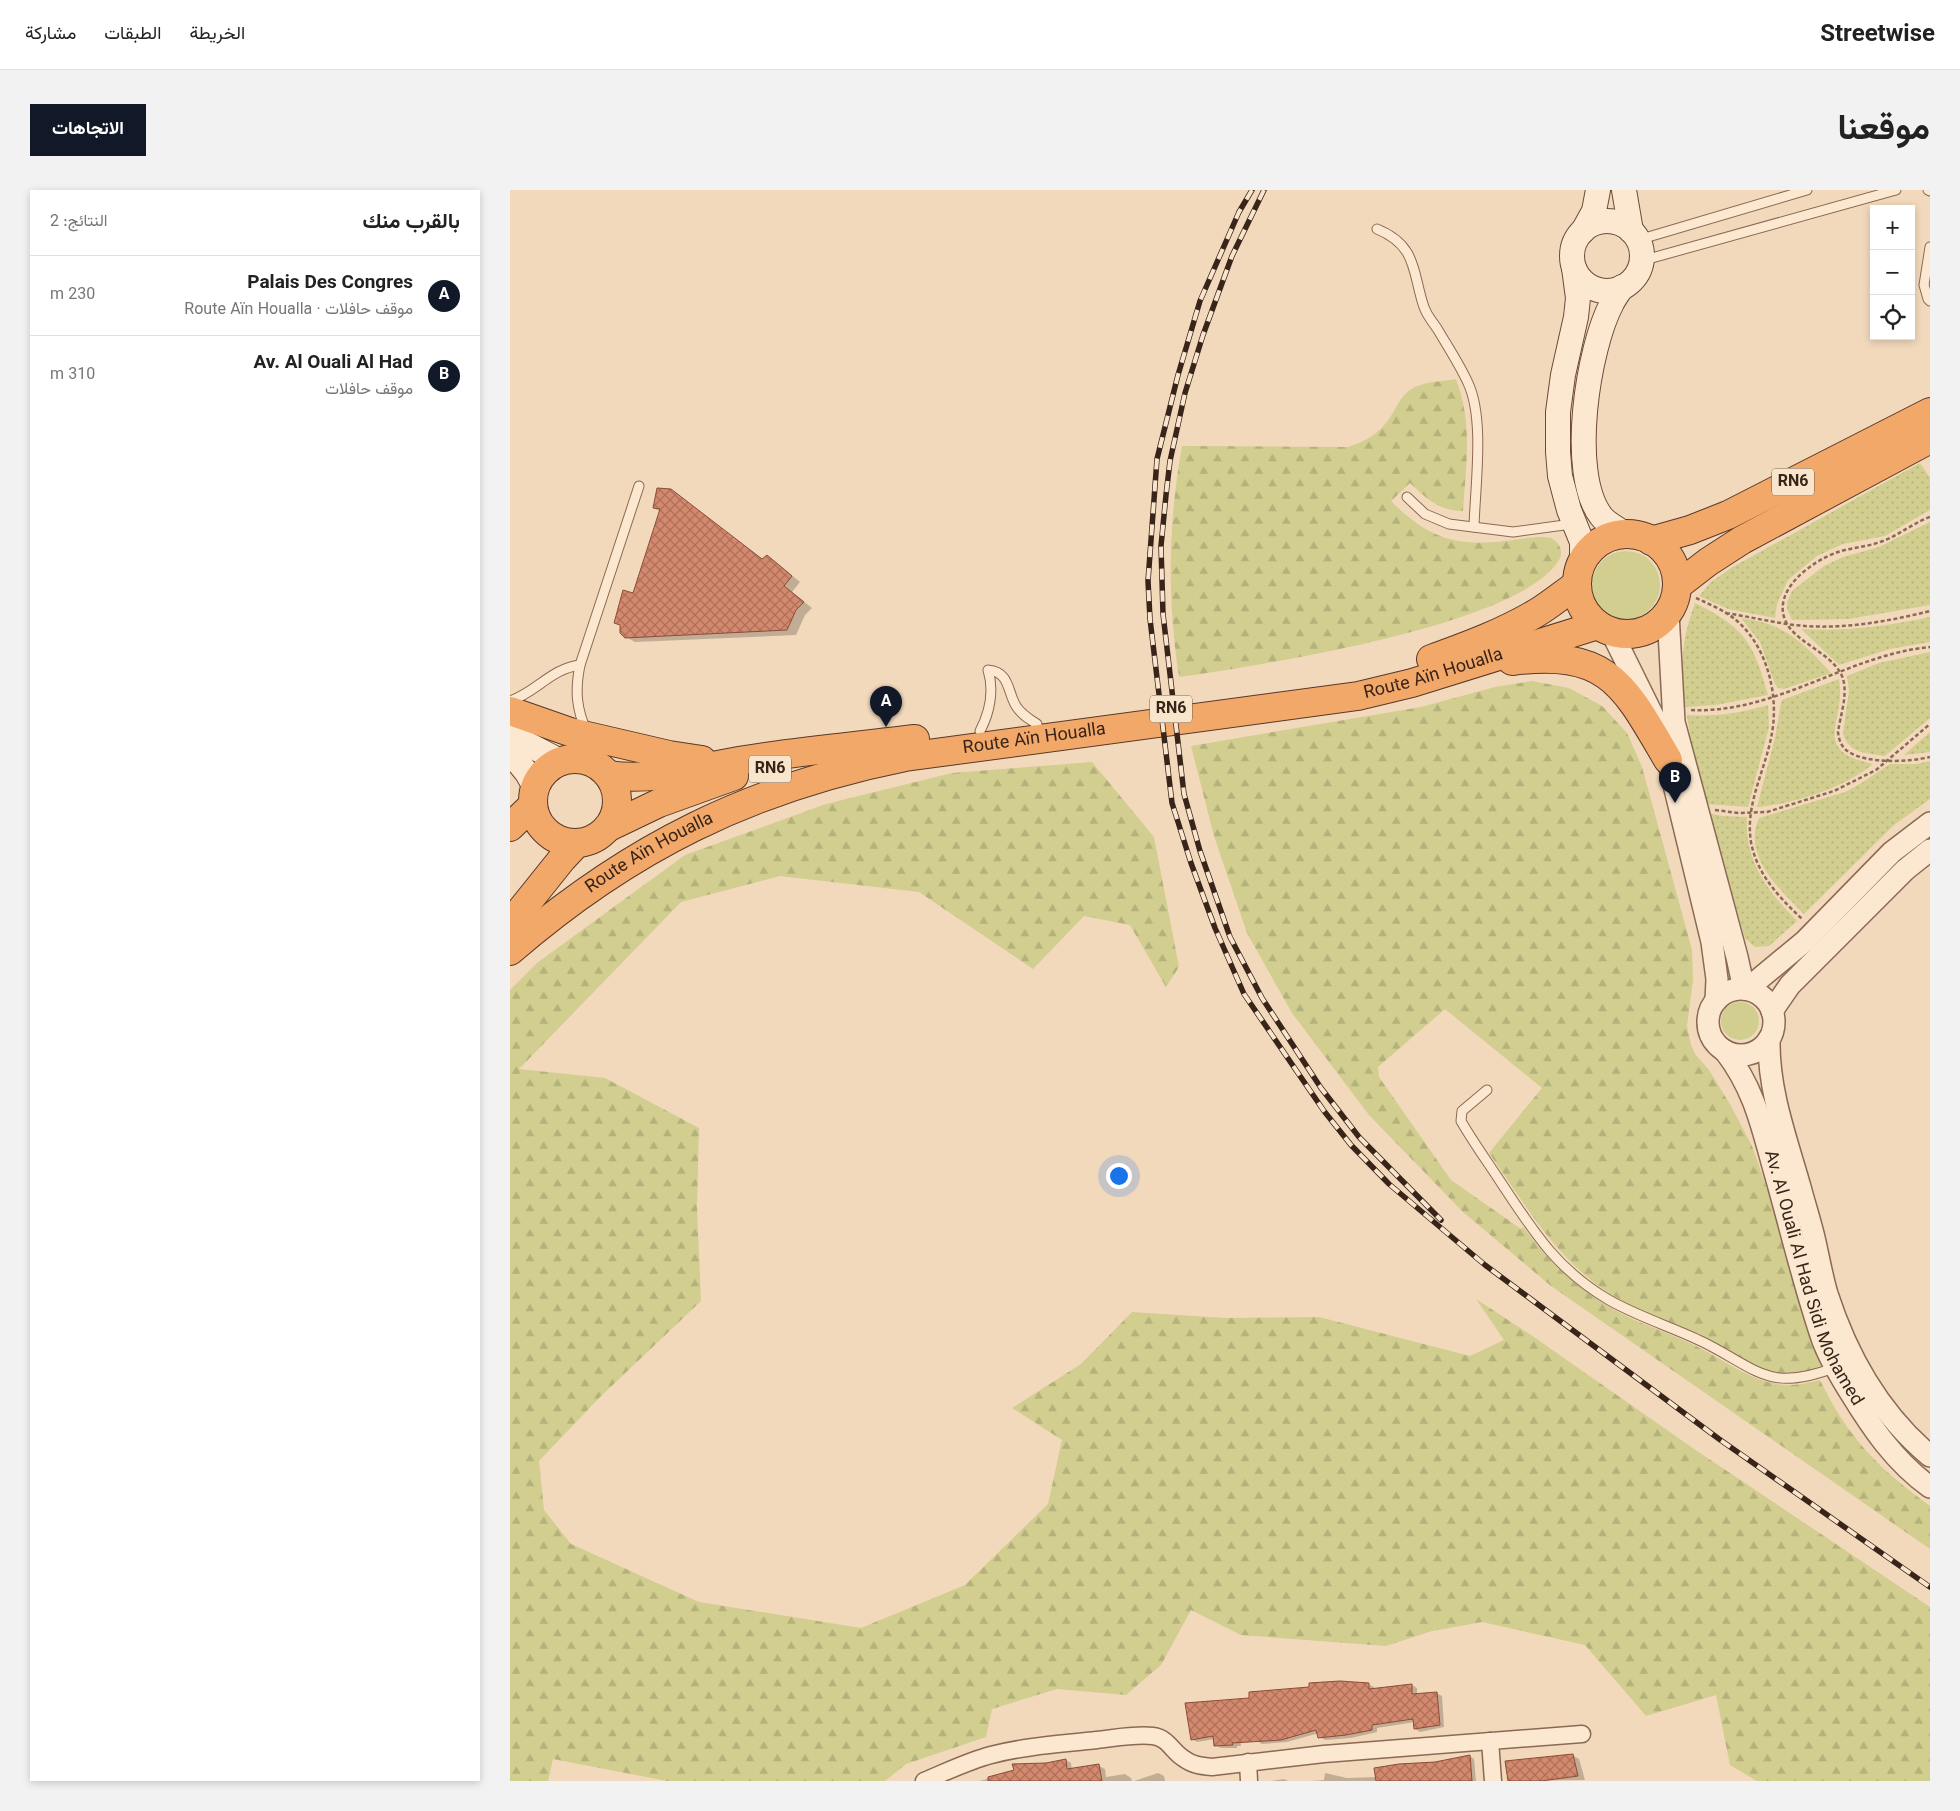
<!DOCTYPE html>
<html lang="ar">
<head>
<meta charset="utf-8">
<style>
	:root { --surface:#fff; --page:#f2f2f2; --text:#222; --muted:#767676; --line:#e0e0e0; --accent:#111827 }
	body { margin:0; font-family:Georgia,Vazirmatn,serif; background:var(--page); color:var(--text); direction:rtl }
	.controls { position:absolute; right:15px; top:15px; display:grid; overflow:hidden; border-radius:0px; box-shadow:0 2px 8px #0003 }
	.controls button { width:45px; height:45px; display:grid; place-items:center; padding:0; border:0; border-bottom:1px solid var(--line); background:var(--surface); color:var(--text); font:25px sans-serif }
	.you { position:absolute; left:608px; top:985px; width:18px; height:18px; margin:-12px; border:4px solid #fff; border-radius:50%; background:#1a73e8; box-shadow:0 0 0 8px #1a73e833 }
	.badge { display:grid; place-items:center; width:32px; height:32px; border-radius:50%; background:var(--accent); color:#fff; font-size:16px; font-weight:700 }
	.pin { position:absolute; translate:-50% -41px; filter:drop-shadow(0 1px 2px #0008) }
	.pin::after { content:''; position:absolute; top:26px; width:18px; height:15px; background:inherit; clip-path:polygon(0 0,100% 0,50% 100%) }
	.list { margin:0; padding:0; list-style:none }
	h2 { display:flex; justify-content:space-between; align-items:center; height:65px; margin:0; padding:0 20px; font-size:21px }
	h2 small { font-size:16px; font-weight:400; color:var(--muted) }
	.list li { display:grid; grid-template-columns:32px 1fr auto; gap:15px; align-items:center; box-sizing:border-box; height:80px; padding:0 20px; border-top:1px solid var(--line) }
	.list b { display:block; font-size:19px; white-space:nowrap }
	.list p { margin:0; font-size:16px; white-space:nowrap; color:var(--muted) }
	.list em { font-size:16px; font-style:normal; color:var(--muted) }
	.icon { flex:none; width:28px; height:28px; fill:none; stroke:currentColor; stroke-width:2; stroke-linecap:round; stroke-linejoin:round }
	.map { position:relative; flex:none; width:1420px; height:1591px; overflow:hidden; direction:ltr; border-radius:0px }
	header { display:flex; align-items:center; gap:30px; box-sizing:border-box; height:70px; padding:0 25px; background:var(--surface); border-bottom:1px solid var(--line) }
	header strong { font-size:24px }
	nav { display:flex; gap:28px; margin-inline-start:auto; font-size:18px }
	.intro { display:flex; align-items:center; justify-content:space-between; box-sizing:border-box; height:120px; padding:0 30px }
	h1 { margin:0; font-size:35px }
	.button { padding:12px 22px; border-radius:0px; background:var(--accent); color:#fff; font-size:18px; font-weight:700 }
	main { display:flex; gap:30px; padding:0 30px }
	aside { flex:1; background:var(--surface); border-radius:0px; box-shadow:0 2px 8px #0003 }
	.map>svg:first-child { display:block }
</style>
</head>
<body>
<header>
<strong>Streetwise</strong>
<nav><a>الخريطة</a><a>الطبقات</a><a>مشاركة</a></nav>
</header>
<div class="intro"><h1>موقعنا</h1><a class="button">الاتجاهات</a></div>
<main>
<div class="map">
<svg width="1420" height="1591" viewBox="0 0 1420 1591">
	<defs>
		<pattern id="forest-firs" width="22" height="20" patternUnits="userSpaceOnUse" patternTransform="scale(1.25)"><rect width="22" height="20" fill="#d1ce8f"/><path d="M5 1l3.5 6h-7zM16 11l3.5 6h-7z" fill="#b4b17b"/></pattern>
		<pattern id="garden-dots" width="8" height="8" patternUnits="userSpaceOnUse" patternTransform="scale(1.25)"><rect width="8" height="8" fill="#d1ce8f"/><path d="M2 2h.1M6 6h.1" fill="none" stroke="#b4b17b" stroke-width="1.8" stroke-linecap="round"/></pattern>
		<pattern id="building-cross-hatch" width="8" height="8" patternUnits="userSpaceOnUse" patternTransform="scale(1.25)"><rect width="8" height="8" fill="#d4896e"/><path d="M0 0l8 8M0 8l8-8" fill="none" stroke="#ad705a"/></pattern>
	</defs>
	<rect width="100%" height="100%" fill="#f2d9bc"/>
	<g fill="#d1ce8f">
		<circle cx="1116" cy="395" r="34"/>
		<circle cx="1230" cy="831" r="19"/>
	</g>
	<g fill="url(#forest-firs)">
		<path d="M946,189C963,234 956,274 953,321C929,321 916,308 900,293L881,311C917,347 944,357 995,351C1009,350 1027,345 1041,348C1049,352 1054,361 1049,370C1010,436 746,476 669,487C657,407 658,335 672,256L838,257C854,252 869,244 879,229C886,219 889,208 900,200C913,191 930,192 946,189Z"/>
		<path d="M1022,491L1059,498L1092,516L1117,543L1132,577L1182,760L1183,790L1177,836L1181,855L1185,864L1199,880L1221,916L1242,956L1261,1010L1314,1175C1303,1179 1292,1183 1281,1184C1248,1186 1223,1162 1195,1147C1165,1132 1132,1123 1102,1105C1048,1072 1015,1014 979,963L1032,898L935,819L868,877L869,887L941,990L1011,1039L1013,1037C1040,1074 1071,1103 1112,1124C1136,1136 1162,1144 1186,1156C1217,1171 1244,1195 1280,1195C1291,1195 1300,1192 1310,1190C1338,1248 1369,1279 1420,1316V1359L1041,1096L953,1022L859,925L782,823L737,743L704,646L681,556L911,517L985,497Z"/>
		<path d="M582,572L644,647L669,777L656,797L620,735L574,726L523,779L409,702L270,686L171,712L9,879L95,888L189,938L187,1017L191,1111L88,1209L29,1271L34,1320L61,1354L189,1412L351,1438L455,1395L538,1314L552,1250L502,1218L571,1174L622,1122L715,1128L809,1127L960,1166L994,1150L966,1109L1021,1145L1187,1261L1420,1417V1591H1247L1220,1575L1206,1505L1136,1526L1075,1455L972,1432L922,1441L876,1456L731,1445L681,1420L651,1475L616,1505L547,1499L482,1519L476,1547L396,1574L375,1591H157L43,1569L38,1591H0V800L27,773L175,665L316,614L442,583Z"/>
	</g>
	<g fill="url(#garden-dots)">
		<path d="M1410,273L1420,288V320L1375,346L1333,354L1307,366L1278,390L1267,414L1265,428L1218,419L1189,406L1201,392L1221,378Z"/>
		<path d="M1420,332V415L1339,429L1282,430L1277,419V412L1282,401L1314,376L1333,367L1369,357Z"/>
		<path d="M1185,413C1235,438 1243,452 1258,505L1206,515L1175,517C1171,473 1170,455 1185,413Z"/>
		<path d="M1420,427V452L1380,459L1329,475L1291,439C1334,442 1378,436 1420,427Z"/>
		<path d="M1231,428C1243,430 1255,432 1266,437C1287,446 1306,466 1321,483L1274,499L1268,498L1265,494L1250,452Z"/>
		<path d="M1420,462V528L1375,566C1357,563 1338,564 1333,543L1339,500L1337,486L1369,473Z"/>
		<path d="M1329,489C1337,532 1298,560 1363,574C1334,598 1284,614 1247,617L1265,548L1270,518L1272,510Z"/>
		<path d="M1258,515L1259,537L1238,617L1196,614L1183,565L1177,525C1205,527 1231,523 1258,515Z"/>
		<path d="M1420,542V562L1394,565Z"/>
		<path d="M1420,571V609L1384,635L1294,724C1270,700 1232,666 1249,628L1335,602L1350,594L1380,574H1406Z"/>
		<path d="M1198,623L1213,626L1237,627C1234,670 1258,702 1287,731L1259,756L1245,757L1235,748Z"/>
	</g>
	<g fill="#0003">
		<path d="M161,300L253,370L257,366L266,372L290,392L282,402L302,418L295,425L286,445L125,452L116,447L124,404L151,322L144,318Z"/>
		<path d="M858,1494L864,1497V1500L902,1495L907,1498V1505L926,1503L932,1506L934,1537L910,1542L905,1539V1532L867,1538V1542L841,1548L815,1550L810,1547L809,1543L777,1552L752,1554L747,1551L729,1531L731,1556H727V1558H711L705,1555V1549L687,1552L682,1549L741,1509Z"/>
		<path d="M1062,1565L1069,1569L1075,1590L999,1591Z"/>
		<path d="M960,1566L964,1569L966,1591H801L814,1590L815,1583L837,1588L867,1587Z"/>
		<path d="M556,1570L561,1573L562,1580L589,1576L595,1579L596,1587L615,1584L621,1588L622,1591H469Z"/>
		<path d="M648,1583L654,1586L655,1591H624Z"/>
		<path d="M774,1589L778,1591H761Z"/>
	</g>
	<g fill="url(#building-cross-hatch)" stroke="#8c4c37">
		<path d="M147,298L161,299L252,369L257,365L282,386L274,396L294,412L286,420L277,440L115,448L110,443V435L104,433L113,400L123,403L150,319L143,318Z"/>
		<path d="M830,1491L859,1493V1499L902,1494V1504L927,1502L930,1535L904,1539L903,1529L862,1535V1540L836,1545L808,1548L806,1540L771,1550L722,1553L723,1555L704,1556L703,1546L681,1550L675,1513L739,1508V1502L799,1497V1493Z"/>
		<path d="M1063,1564L1068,1586L1031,1591H998L995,1571Z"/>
		<path d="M960,1565L962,1591H866L864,1578L889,1574L925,1572Z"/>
		<path d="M556,1569L557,1579L589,1574L592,1591H478V1587L504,1580L502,1574L536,1573Z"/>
	</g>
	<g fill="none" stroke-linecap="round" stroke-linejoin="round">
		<defs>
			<g id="service">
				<path d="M1418,0L1420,1"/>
				<path d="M867,39C908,56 902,82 914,117C917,126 923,132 928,140C938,157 950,175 958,193C975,229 965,297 964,337"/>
				<path d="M1128,50L1297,0"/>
				<path d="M1420,57L1414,95L1418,109L1420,111"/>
				<path d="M1131,71L1386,0"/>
				<path d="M897,307L915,324L939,334L1003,342L1062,334"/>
				<path d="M0,511C27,502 40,479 70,475"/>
				<path d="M470,541C480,522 484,500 478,480C500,482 497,501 506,516C511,524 519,529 527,534"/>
				<path d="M77,542C66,519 65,500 70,475L129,296"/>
				<path d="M977,900L952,921L951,931C963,952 977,971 990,991C1023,1041 1046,1079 1099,1110C1129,1127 1162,1137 1193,1152C1249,1180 1259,1203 1326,1177"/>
			</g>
			<g id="minor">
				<path d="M980,1551L983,1591"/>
				<path d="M738,1572L739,1591"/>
				<path d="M414,1591C436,1582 458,1571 481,1565C515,1556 552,1554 587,1550C605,1548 625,1544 643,1546C658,1548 662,1561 673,1568C682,1575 691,1576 702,1577L814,1564L1072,1544"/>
			</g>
			<g id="tertiary">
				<path d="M1158,423L1164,532L1227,767L1234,799"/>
				<path d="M1102,443L1143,526L1158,570L1202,752L1207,789L1206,811"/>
				<path d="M1237,799L1295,751L1382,662L1420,633"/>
				<circle cx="1231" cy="832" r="33"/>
				<path d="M1262,821L1280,795L1395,680L1420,660"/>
				<path d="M1259,849C1258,900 1276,948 1290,997C1295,1016 1301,1034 1305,1052C1309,1070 1312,1087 1317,1104C1337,1166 1370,1224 1420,1266"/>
				<path id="s1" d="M1215,861C1245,900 1252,937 1265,983C1281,1039 1294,1096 1313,1151C1320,1169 1330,1186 1340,1202C1362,1238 1385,1272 1420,1297"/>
			</g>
			<g id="secondary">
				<path d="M1114,0L1121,41"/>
				<circle cx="1097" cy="66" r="35"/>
				<path d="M1073,41L1084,21L1088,0"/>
				<path d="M1064,78L1068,108L1066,127L1053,185L1048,222V262L1050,286L1059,320L1072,352V372"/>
				<path d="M1112,97C1109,102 1105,107 1102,113C1078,158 1058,283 1091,326C1096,333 1108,339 1115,344"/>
				<path d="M0,545L50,571"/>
				<path d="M0,562L17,583L25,597"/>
			</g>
			<g id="trunk">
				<circle cx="1117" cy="394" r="50"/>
				<path d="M1141,351L1180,340L1218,325L1420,222"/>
				<path d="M1167,396L1198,372L1232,350L1420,249"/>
				<path d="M921,469C957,456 995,442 1028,422C1041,414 1053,404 1066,395"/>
				<path d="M1002,471C1099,459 1114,495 1158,570"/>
				<path d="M0,521L60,542L159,565L192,570"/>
				<circle cx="65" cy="611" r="42"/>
				<path d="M99,585C144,592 191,577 235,570C291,561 348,556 405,549"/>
				<path d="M0,637L23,615"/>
				<path d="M99,637L149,613L224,586"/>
				<path d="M0,734L52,669L67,653"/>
				<path id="s2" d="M0,761C119,658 240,598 395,567L848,506L902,493L1088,435"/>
			</g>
		</defs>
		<use href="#service" stroke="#8b6954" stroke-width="11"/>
		<use href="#minor" stroke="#8b6954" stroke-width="19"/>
		<use href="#tertiary" stroke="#8b6954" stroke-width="24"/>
		<use href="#secondary" stroke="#6c4a37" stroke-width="26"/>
		<use href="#trunk" stroke="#583829" stroke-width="30"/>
		<g stroke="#8b6954" stroke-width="2.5" stroke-dasharray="4 2.5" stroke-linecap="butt">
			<path d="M1420,327C1403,333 1389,345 1373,351C1358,357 1343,357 1328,362C1301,371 1256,404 1279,437C1292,455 1327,467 1333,489C1338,505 1330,527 1328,542C1329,551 1332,558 1339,562C1357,574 1400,572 1420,567"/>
			<path d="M1186,408C1199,414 1214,420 1226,430C1258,457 1270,508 1261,548C1254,583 1235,615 1241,652C1247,685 1270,708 1293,730"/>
			<path d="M1216,423C1242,427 1268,434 1295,436C1336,439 1380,431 1420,421"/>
			<path d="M1181,520C1266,524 1337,465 1420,457"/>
			<path d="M1205,620L1228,623L1257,622L1324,601L1366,580L1420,534"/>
		</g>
		<use href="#service" stroke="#fce8d0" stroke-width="9"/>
		<use href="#minor" stroke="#fce8d0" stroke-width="16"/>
		<use href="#tertiary" stroke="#fce8d0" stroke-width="21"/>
		<use href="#secondary" stroke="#fce8d0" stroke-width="24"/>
		<use href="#trunk" stroke="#f2a869" stroke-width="28"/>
		<defs>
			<g id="rail">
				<path d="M742,0L729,22L690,111L668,185L647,269L638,391L640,429L662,613L681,673L705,738L734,804L814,921L841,955L879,994L975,1075L1209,1249L1420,1397"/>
				<path d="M754,0L722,66L693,145L675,203L660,271L656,305L651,356L653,424L674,604L690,661L720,747L752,808L811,898L849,947L931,1030"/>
			</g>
		</defs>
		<use href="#rail" stroke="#39241a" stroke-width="5.5"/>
		<use href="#rail" stroke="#f9e5cc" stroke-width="4" stroke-dasharray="11" stroke-linecap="butt"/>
	</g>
	<g text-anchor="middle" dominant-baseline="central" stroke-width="4.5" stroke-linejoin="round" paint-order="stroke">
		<g fill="#f9e5cc" stroke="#735e4f" stroke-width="1">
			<rect x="1262" y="278.5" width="42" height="27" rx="4"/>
			<rect x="640" y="505.5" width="42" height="27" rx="4"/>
			<rect x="239" y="565.5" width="42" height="27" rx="4"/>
		</g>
		<g font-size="16" font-weight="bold" fill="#39241a">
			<text x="1283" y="292">RN6</text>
			<text x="661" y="519">RN6</text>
			<text x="260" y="579">RN6</text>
		</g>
		<g font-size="18" fill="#39241a" stroke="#f9e5cc">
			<text stroke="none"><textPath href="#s2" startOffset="981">Route Aïn Houalla</textPath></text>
			<text stroke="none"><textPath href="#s2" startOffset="576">Route Aïn Houalla</textPath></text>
			<text stroke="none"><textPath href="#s2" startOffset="171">Route Aïn Houalla</textPath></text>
			<text stroke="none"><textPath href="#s1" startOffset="245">Av. Al Ouali Al Had Sidi Mohamed</textPath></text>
		</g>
	</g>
</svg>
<div class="controls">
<button>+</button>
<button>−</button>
<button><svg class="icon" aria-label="locate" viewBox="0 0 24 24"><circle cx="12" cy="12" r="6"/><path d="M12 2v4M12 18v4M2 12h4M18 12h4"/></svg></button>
</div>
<div class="you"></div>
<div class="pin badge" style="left:376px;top:537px">A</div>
<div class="pin badge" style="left:1165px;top:613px">B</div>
</div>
<aside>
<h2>بالقرب منك<small>النتائج: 2</small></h2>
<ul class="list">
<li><span class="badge">A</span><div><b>Palais Des Congres</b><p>موقف حافلات · Route Aïn Houalla</p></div><em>230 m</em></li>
<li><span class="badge">B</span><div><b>Av. Al Ouali Al Had</b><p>موقف حافلات</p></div><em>310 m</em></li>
</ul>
</aside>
</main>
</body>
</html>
